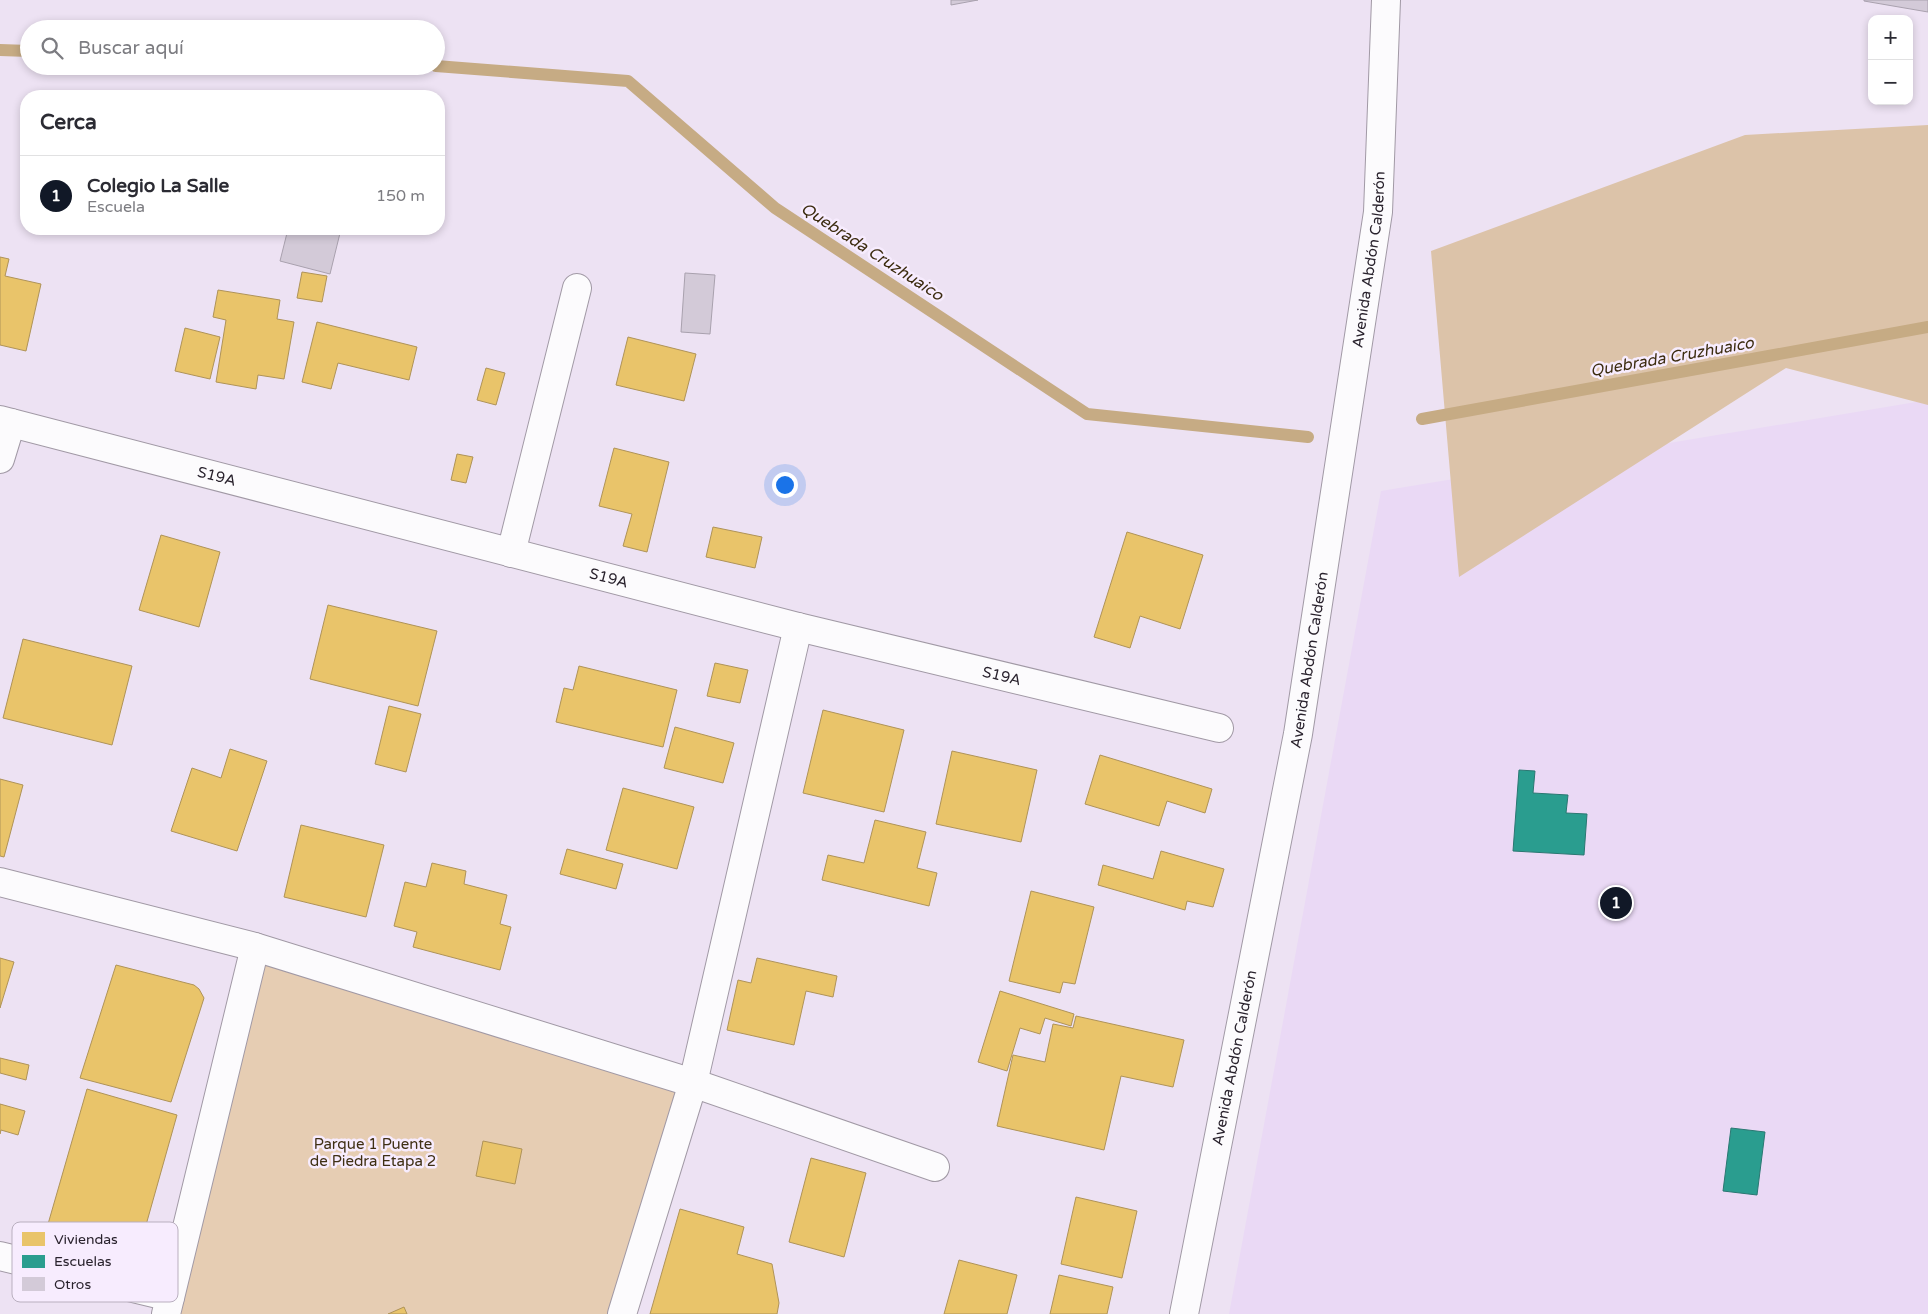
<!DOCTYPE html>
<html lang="es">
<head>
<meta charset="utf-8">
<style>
	:root { --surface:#fff; --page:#f2f2f3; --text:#2b2b33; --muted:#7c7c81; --line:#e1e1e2; --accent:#111827 }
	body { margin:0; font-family:"Varela Round",sans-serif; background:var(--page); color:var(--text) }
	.controls { position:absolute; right:15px; top:15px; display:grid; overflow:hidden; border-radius:10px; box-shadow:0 2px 8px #0003 }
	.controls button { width:45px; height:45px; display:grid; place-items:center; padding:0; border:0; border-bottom:1px solid var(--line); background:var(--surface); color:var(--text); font:25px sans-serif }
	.you { position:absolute; left:784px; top:484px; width:18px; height:18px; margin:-12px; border:4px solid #fff; border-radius:50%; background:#1a73e8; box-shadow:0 0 0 8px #1a73e833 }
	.badge { display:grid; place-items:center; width:32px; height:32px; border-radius:50%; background:var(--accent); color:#fff; font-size:16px; font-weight:700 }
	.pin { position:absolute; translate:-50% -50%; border:2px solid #fff; box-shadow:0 1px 5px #0006 }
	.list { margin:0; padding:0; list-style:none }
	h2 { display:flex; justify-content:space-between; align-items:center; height:65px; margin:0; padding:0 20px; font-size:21px }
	h2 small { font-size:16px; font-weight:400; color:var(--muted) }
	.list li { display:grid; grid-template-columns:32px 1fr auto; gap:15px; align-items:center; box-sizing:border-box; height:80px; padding:0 20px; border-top:1px solid var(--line) }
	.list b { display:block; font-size:19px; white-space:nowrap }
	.list p { margin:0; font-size:16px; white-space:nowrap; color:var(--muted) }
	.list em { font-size:16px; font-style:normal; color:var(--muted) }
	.icon { flex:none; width:28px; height:28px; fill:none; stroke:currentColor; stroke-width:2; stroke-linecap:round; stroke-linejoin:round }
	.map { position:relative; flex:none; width:1928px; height:1314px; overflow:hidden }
	.search { position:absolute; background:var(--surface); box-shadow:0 2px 8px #0003; left:20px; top:20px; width:425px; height:55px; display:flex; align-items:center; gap:12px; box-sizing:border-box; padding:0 18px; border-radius:28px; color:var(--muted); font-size:19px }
	.panel { position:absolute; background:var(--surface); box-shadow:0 2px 8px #0003; left:20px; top:90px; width:425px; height:145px; border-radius:20px }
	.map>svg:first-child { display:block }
</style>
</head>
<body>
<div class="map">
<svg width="1928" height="1314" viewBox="0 0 1928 1314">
	<rect width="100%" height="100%" fill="#ede2f3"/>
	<path fill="#ead9f5" d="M1928,400V1314H1229L1381,491Z"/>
	<path fill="#e6cdb3" d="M255,947L693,1083L622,1314H166Z"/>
	<path fill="#dcc3a9" d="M1928,125V405L1786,368L1459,577L1431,251L1745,135Z"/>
	<g fill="#e9c46a" stroke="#af9358">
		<path d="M0,257L9,259L5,276L41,284L26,351L0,345Z"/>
		<path d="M302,272L327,276L322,302L297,298Z"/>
		<path d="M218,290L280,300L277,319L294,322L284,379L258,375L256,389L216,382L226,320L213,317Z"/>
		<path d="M317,322L417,347L409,380L338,363L331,389L302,382Z"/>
		<path d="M185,328L220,337L210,379L175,371Z"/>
		<path d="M628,337L696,354L684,401L616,385Z"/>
		<path d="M486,368L505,373L496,405L477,400Z"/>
		<path d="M614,448L669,462L647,552L623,546L632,514L599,506Z"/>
		<path d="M457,454L473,457L466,483L451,480Z"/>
		<path d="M713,527L762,537L755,568L706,557Z"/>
		<path d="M1127,532L1203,555L1180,629L1140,616L1130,648L1094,637Z"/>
		<path d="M161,535L220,552L199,627L139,610Z"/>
		<path d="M328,605L437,631L418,706L310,679Z"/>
		<path d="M23,639L132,666L112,745L3,718Z"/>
		<path d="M715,663L748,670L740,703L707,696Z"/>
		<path d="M579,666L677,690L663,747L556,722L564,688L573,690Z"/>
		<path d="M389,706L421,714L406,772L375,764Z"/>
		<path d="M823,710L904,730L884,812L803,793Z"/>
		<path d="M675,727L734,743L723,783L664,768Z"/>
		<path d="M230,749L267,761L237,851L171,831L192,768L221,778Z"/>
		<path d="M952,751L1037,770L1021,842L936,824Z"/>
		<path d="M1100,755L1212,789L1205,813L1167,801L1159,826L1085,804Z"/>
		<path d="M0,779L23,785L4,857L0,856Z"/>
		<path d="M623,788L694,807L677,869L606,850Z"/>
		<path d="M875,820L926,832L917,868L937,873L929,906L822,880L828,855L864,863Z"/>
		<path d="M301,825L384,845L366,917L284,897Z"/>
		<path d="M567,849L623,864L616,889L560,874Z"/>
		<path d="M1161,851L1224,869L1213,907L1187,901L1185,910L1098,885L1103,865L1153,879Z"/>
		<path d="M432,863L466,871L464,884L507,895L500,924L511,927L500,970L413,947L417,932L394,926L405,882L426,887Z"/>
		<path d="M1031,891L1094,907L1075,984L1063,982L1060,993L1009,981Z"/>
		<path d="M0,958L14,962L0,1008Z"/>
		<path d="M757,958L837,976L833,997L806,991L794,1045L727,1030L738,980L751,983Z"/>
		<path d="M116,965L194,985L199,989L204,998L171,1102L80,1078Z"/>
		<path d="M1000,991L1074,1014L1071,1026L1045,1018L1040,1034L1020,1028L1007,1071L978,1062Z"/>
		<path d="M1076,1016L1184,1040L1173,1087L1121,1076L1104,1150L997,1126L1013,1055L1045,1062L1053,1024L1073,1028Z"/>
		<path d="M0,1058L29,1065L26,1080L0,1073Z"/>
		<path d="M87,1089L177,1115L137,1257L46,1231Z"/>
		<path d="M0,1104L25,1111L18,1135L1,1130L0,1134Z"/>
		<path d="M483,1141L522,1149L515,1184L476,1176Z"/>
		<path d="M811,1158L866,1173L844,1257L789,1242Z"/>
		<path d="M1076,1197L1137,1211L1122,1278L1061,1264Z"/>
		<path d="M680,1209L744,1227L737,1254L772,1264L779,1303L777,1314H650Z"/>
		<path d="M959,1260L1017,1275L1007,1314H944Z"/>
		<path d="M1059,1275L1113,1287L1107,1314H1050Z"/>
		<path d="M404,1307L407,1314H388Z"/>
	</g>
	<g fill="#2a9d8f" stroke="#2a7872">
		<path d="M1519,770L1535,771L1533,793L1568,795L1566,813L1587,814L1584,855L1513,851Z"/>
		<path d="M1731,1128L1765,1132L1757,1195L1723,1191Z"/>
	</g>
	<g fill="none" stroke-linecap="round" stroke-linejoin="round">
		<g stroke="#c6ab84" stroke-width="12">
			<path d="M0,50L29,51"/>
			<path d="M436,66L628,81L775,208L1087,414L1308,437"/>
			<path d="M1422,419L1928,327"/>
		</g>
	</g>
	<g fill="#d3cad8" stroke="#a9a1ae">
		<path d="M951,0H978L951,5Z"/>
		<path d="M1864,0H1928V12L1864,1Z"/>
		<path d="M288,229H341L330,274L280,261Z"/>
		<path d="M685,273L715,275L710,334L681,332Z"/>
	</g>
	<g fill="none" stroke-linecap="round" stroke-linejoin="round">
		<defs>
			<g id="minor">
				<path id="s1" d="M0,420L798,627L1219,728"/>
				<path d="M0,459L11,423"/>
				<path d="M511,553L577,288"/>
				<path d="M0,882L255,947L693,1083L935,1167"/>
				<path d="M0,1256L170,1297"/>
				<path d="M166,1314L255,947"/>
				<path d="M622,1314L693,1083L798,627"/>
				<path id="s2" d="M1184,1314L1298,734L1378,212L1386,0"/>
			</g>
		</defs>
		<use href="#minor" stroke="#a199a5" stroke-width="30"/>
		<use href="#minor" stroke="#fcfbfd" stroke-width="28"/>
	</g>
	<g text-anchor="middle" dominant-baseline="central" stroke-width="5" stroke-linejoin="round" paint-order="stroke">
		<g font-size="15" fill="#29222d" stroke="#f7ecfe">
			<text stroke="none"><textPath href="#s2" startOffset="1071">Avenida Abdón Calderón</textPath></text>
			<text stroke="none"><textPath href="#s1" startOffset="224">S19A</textPath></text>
			<text stroke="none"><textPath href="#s1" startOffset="629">S19A</textPath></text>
			<text stroke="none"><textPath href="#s2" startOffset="666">Avenida Abdón Calderón</textPath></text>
			<text stroke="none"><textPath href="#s1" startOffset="1034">S19A</textPath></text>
			<text stroke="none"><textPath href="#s2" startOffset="261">Avenida Abdón Calderón</textPath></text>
		</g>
		<g font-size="15" fill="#3f2f13" stroke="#f7ecfe">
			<text x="373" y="1144">Parque 1 Puente<tspan x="373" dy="17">de Piedra Etapa 2</tspan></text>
		</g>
		<g font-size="16" font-style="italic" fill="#3c2c10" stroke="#f7ecfe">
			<text transform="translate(872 252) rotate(33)">Quebrada Cruzhuaico</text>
			<text transform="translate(1672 357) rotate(-10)">Quebrada Cruzhuaico</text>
		</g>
	</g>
	<rect x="12" y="1222" width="166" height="80" rx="8" fill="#f7ecfe" stroke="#b9afbf" stroke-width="1"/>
	<rect x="22" y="1232" width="23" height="14" fill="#e9c46a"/>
	<rect x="22" y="1255" width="23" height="13" fill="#2a9d8f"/>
	<rect x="22" y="1277" width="23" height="14" fill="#d3cad8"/>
	<g font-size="14" fill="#29222d">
		<text x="54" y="1244">Viviendas</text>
		<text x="54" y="1266">Escuelas</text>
		<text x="54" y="1289">Otros</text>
	</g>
</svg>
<div class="controls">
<button>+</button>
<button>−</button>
</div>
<div class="you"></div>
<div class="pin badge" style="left:1616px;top:903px">1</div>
<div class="search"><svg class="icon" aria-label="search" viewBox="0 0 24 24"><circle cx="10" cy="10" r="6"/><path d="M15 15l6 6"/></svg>Buscar aquí</div>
<section class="panel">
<h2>Cerca<small></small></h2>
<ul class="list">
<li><span class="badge">1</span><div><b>Colegio La Salle</b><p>Escuela</p></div><em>150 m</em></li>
</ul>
</section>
</div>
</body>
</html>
